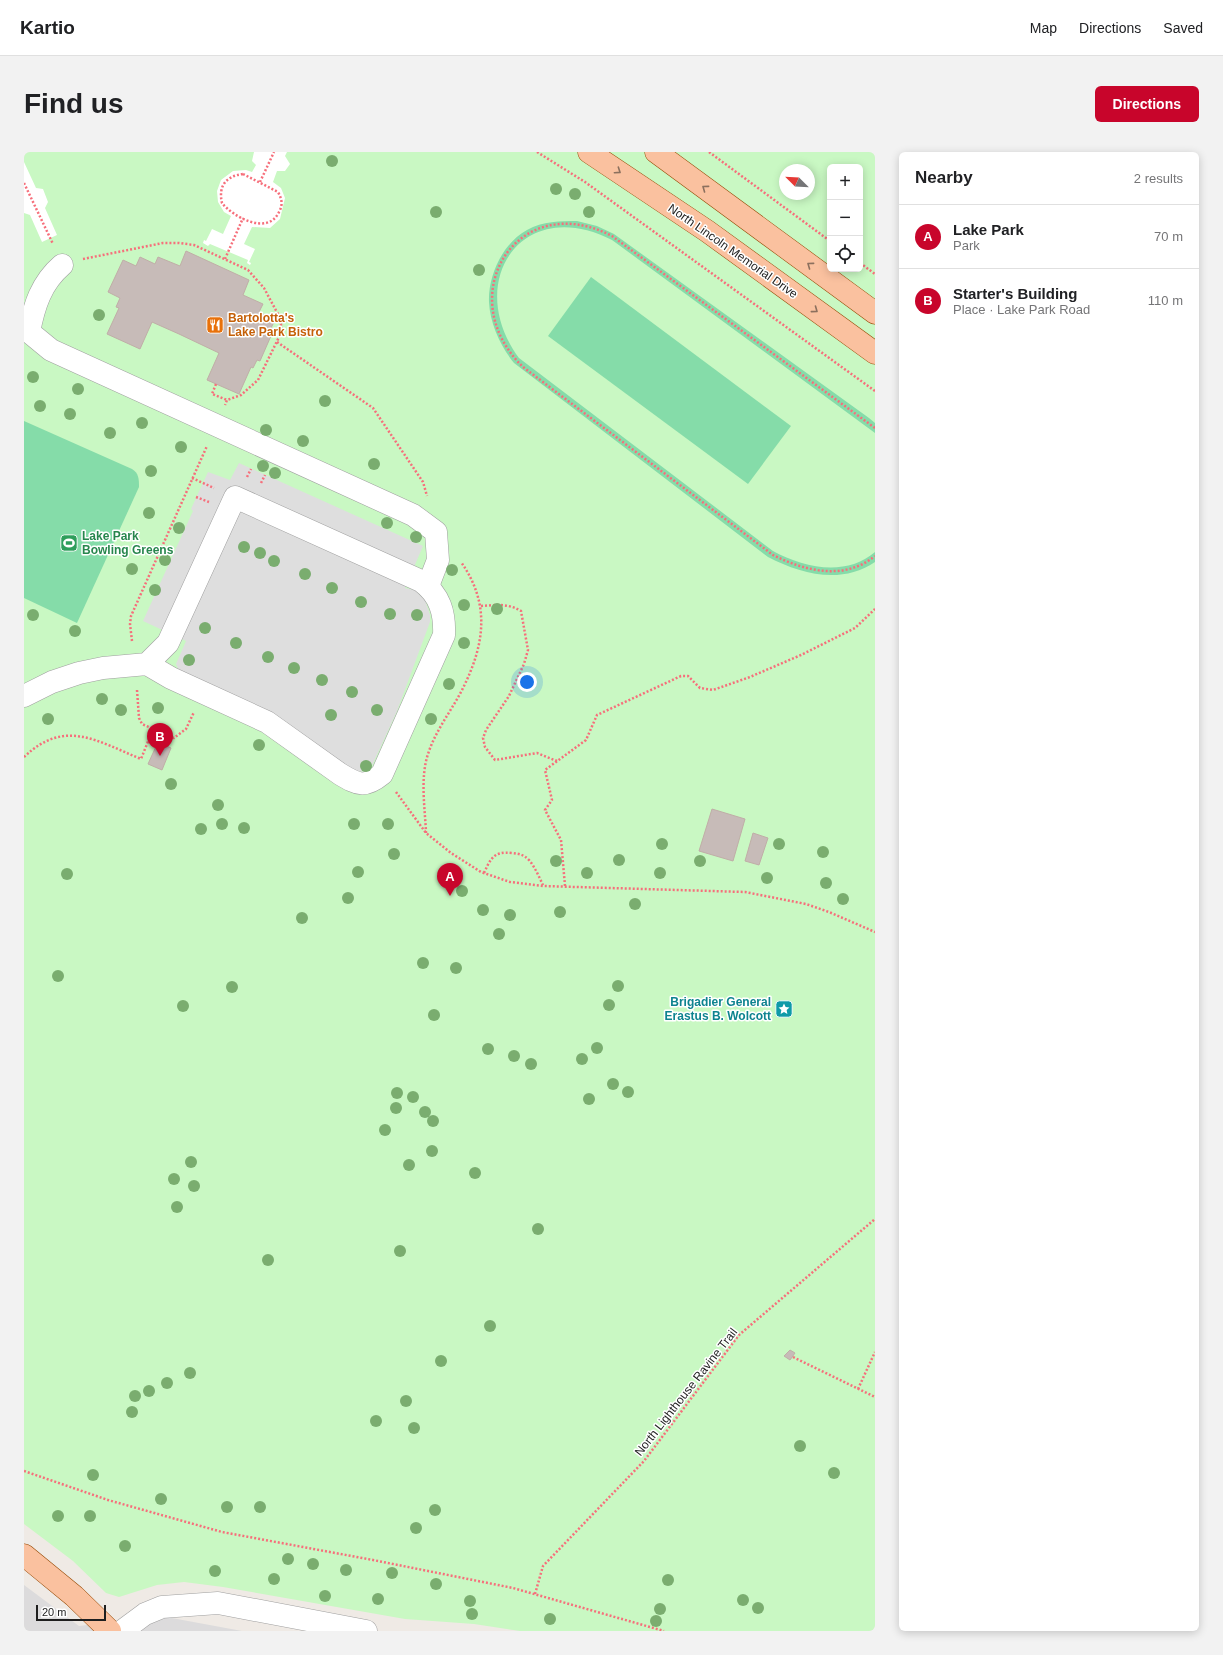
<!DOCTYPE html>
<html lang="en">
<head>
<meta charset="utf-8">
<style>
	:root { --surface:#fff; --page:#f2f2f2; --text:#202124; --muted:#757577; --line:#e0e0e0; --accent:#c8052b }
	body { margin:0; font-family:Helvetica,sans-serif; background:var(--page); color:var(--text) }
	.controls { position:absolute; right:12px; top:12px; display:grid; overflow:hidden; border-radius:6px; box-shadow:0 2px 10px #0003 }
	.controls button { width:36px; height:36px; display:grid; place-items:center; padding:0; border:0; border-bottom:1px solid var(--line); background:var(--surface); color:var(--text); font:20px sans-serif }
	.compass { position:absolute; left:755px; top:12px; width:36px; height:36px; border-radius:50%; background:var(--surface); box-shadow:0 2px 10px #0003; rotate:294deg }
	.scale { position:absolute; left:12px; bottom:10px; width:70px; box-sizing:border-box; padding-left:4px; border:2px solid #1e1e1e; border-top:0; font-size:11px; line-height:14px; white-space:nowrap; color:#1e1e1e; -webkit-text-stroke:3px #fff; paint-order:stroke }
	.you { position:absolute; left:503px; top:530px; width:14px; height:14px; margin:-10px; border:3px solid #fff; border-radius:50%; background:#1a73e8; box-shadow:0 0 0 6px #1a73e833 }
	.badge { display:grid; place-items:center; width:26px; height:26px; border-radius:50%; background:var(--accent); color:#fff; font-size:13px; font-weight:700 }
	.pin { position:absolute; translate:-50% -33px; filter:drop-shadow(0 1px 2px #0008) }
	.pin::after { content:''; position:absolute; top:21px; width:14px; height:12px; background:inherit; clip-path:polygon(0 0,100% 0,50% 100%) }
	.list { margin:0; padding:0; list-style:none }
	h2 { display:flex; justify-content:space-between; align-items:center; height:52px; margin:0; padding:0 16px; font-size:17px }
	h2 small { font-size:13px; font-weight:400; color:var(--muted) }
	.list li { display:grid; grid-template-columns:26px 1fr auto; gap:12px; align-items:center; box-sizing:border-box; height:64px; padding:0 16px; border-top:1px solid var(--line) }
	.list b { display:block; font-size:15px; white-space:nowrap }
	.list p { margin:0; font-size:13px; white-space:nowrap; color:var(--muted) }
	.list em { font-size:13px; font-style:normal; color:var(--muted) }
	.icon { flex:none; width:22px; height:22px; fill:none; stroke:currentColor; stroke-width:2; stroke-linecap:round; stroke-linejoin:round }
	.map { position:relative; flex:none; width:851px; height:1479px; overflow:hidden; border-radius:6px }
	header { display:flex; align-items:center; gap:24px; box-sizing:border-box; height:56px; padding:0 20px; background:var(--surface); border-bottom:1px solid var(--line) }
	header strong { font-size:19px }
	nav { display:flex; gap:22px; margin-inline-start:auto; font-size:14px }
	.intro { display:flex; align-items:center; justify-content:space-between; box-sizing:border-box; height:96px; padding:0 24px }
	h1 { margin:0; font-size:28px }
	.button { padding:10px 18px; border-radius:6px; background:var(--accent); color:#fff; font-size:14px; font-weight:700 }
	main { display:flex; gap:24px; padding:0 24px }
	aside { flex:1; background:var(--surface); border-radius:6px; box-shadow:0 2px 10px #0003 }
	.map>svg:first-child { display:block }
</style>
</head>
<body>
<header>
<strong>Kartio</strong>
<nav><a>Map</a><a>Directions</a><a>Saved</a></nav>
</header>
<div class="intro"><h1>Find us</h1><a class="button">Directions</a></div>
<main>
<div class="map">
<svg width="851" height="1479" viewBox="0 0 851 1479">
	<rect width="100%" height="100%" fill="#efeae5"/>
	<path fill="#dcdbdc" d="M0,1433L55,1474L137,1464L218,1479H0Z"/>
	<path fill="#c9f8c3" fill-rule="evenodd" d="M0,0H851V1479H496L450,1472L381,1467L199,1435L160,1430L133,1433L95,1445L82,1441L49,1409L0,1372ZM806,15H836V117H806ZM761,18H785V42H761Z"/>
	<g fill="#85dca9">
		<path d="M553,69L573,74L590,82L845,266L851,271V281L588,88C498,42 439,130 495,206L749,399C780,416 822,425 851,400V410C817,433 777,422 744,405L490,211C477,195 466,172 465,150C464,123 479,91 503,78C519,69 536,69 553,69Z"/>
		<path d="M567,125L767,274L724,332L524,184Z"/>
		<path d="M0,269L108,317C115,321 115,328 115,335L53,471L0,446Z"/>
	</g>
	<path fill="#dedede" d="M215,311L399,394L381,436L391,438L401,448L406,463V470L373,559L347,616L343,619L333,620L155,519L152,512L162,489L119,469L169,359L167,357L184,320L206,328Z"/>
	<g fill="#fff">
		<path d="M230,0H263L261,4L266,12L261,19H253L249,30L257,36L261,46L256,67L246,76L228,75L220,92L231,97L225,110L227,111L226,113L223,111L224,108L186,92L184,94L179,91L180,88L182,89L188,77L199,82L207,64L200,60L194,50L193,39L197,28L209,19L222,18L228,20L232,13L228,9Z"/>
		<path d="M0,10L12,36L19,37L24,50L21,56L33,83L18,90L6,63L0,61Z"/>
	</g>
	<g fill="#c7bbb8" stroke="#c0aea7">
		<path d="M162,99L225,128L219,143L239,152L235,160L251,168L247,176L250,177L236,209L233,208L229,216L227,215L215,242L183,228L195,201L155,182L128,170L116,197L83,182L95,156L92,155L96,146L84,140L99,108L112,114L116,105L131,112L134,105L156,114Z"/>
		<path d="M134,590L147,596L138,618L124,612Z"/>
		<path d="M688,657L721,667L709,709L675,699Z"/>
		<path d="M729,681L744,686L735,713L721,709Z"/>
		<path d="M766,1198L771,1201L766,1208L760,1204Z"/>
	</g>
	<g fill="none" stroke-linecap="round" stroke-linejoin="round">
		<defs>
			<g id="minor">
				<path d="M38,113C17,131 10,154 5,180L27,198L389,363L412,380L414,408L404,434"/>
				<path d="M0,544L28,530L55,521L79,516L123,512L147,526L243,570L316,622C334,633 341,636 358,622L420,483C421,461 416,443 397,429L211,345L144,491L123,512"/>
				<path d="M98,1479L121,1462L138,1455L194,1451L342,1479"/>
			</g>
			<g id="major">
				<path d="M565,0L683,79L851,201"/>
				<path d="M632,0L851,161"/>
				<path d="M0,1403L50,1444L86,1479"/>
			</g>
		</defs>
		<use href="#minor" stroke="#9f9f9f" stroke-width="23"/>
		<use href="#major" stroke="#954904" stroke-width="23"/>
		<g stroke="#f66f7b" stroke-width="2.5" stroke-dasharray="2 2" stroke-linecap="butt">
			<path d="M513,0L561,30L851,239"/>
			<path d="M685,0L806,89"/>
			<path d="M219,22L254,40C258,47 259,53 255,60C244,84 209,65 198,51C194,34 202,24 219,22Z"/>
			<path d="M236,30L250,0"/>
			<path d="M0,31L29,92"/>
			<path d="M59,107L139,91H155L170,93L224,118L240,136L256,166L258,179L234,228L217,243L203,248L201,253"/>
			<path d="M201,107L219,66"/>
			<path d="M836,111L851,122"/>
			<path d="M253,190L349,256L399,330L403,344"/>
			<path d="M192,232L188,242L203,248"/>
			<path d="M851,276L588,84C493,35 426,144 499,215L749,403C781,419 820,429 851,404"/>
			<path d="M223,325L227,317"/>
			<path d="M168,326L190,336"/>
			<path d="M237,331L241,323"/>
			<path d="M172,345L185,350"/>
			<path d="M457,454C471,453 484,451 497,459L504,498L500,512L485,544L462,578L459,586L461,595L471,608L513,601L533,609"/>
			<path d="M108,489L106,472L107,464L183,294"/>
			<path d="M113,538L115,566L118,572L150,586L162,577L170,560"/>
			<path d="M0,605C41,566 73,589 117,607L129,577"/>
			<path d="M372,640L402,681L427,701L457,720L486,730L519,734L721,740L782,752L805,760L851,780"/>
			<path d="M402,681C401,656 396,626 404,602C412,577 429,557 440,534C461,491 466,451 437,410"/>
			<path d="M460,721C467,706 470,699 488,701C495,702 499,702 505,708C511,715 515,725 519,733"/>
			<path d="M541,734L537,688L521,658L528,648L521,618L562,588L573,563L657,524H664L676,536L689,538L726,525L777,503L831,476L851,457"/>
			<path d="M769,1205L851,1245"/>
			<path d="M834,1237L851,1200"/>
			<path d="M0,1319L84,1348L198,1380L349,1408L489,1436L640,1479"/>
			<path d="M511,1442L519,1414L620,1309L715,1183L851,1067"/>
		</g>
		<use href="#minor" stroke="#fff" stroke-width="22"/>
		<use href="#major" stroke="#fac19f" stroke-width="22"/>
	</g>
	<g fill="#7aad6f">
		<circle cx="308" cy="9" r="6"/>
		<circle cx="532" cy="37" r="6"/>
		<circle cx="551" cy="42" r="6"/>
		<circle cx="412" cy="60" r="6"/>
		<circle cx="565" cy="60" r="6"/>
		<circle cx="455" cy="118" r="6"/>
		<circle cx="75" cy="163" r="6"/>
		<circle cx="9" cy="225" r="6"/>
		<circle cx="54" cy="237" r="6"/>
		<circle cx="301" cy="249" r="6"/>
		<circle cx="16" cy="254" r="6"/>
		<circle cx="46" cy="262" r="6"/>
		<circle cx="118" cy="271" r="6"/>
		<circle cx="242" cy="278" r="6"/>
		<circle cx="86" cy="281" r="6"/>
		<circle cx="279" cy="289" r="6"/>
		<circle cx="157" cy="295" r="6"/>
		<circle cx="350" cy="312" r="6"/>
		<circle cx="239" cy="314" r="6"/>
		<circle cx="127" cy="319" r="6"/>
		<circle cx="251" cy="321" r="6"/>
		<circle cx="125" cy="361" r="6"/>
		<circle cx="363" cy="371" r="6"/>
		<circle cx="155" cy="376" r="6"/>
		<circle cx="392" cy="385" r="6"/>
		<circle cx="220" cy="395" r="6"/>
		<circle cx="236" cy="401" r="6"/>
		<circle cx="141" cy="408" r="6"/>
		<circle cx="250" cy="409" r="6"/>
		<circle cx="108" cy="417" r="6"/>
		<circle cx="428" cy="418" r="6"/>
		<circle cx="281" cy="422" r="6"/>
		<circle cx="308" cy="436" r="6"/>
		<circle cx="131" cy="438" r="6"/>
		<circle cx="337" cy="450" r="6"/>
		<circle cx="440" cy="453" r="6"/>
		<circle cx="473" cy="457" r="6"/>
		<circle cx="366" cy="462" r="6"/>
		<circle cx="9" cy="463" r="6"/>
		<circle cx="393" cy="463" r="6"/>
		<circle cx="181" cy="476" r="6"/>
		<circle cx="51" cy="479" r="6"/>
		<circle cx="212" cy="491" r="6"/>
		<circle cx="440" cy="491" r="6"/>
		<circle cx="244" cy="505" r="6"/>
		<circle cx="165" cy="508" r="6"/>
		<circle cx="270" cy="516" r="6"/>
		<circle cx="298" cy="528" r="6"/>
		<circle cx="425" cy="532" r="6"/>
		<circle cx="328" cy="540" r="6"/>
		<circle cx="78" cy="547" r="6"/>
		<circle cx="134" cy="556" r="6"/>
		<circle cx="97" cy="558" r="6"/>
		<circle cx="353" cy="558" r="6"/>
		<circle cx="307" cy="563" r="6"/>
		<circle cx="24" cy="567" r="6"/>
		<circle cx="407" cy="567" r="6"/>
		<circle cx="235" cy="593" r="6"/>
		<circle cx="342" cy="614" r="6"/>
		<circle cx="147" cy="632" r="6"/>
		<circle cx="194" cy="653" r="6"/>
		<circle cx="198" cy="672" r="6"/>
		<circle cx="330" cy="672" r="6"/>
		<circle cx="364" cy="672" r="6"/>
		<circle cx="220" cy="676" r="6"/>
		<circle cx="177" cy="677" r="6"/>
		<circle cx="638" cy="692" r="6"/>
		<circle cx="755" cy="692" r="6"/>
		<circle cx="799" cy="700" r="6"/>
		<circle cx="370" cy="702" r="6"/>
		<circle cx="595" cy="708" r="6"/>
		<circle cx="532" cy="709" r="6"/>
		<circle cx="676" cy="709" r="6"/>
		<circle cx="334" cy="720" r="6"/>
		<circle cx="563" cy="721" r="6"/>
		<circle cx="636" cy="721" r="6"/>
		<circle cx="43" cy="722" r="6"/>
		<circle cx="743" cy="726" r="6"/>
		<circle cx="802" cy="731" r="6"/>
		<circle cx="438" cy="739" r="6"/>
		<circle cx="324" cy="746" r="6"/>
		<circle cx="819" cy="747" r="6"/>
		<circle cx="611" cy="752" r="6"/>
		<circle cx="459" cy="758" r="6"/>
		<circle cx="536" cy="760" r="6"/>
		<circle cx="486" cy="763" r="6"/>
		<circle cx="278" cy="766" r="6"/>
		<circle cx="475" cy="782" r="6"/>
		<circle cx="399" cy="811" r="6"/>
		<circle cx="432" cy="816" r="6"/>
		<circle cx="34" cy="824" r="6"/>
		<circle cx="594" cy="834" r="6"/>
		<circle cx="208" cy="835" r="6"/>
		<circle cx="585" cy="853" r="6"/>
		<circle cx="159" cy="854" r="6"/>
		<circle cx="410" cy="863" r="6"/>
		<circle cx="573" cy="896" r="6"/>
		<circle cx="464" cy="897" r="6"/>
		<circle cx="490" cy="904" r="6"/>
		<circle cx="558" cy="907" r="6"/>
		<circle cx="507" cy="912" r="6"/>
		<circle cx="589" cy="932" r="6"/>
		<circle cx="604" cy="940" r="6"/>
		<circle cx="373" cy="941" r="6"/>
		<circle cx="389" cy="945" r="6"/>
		<circle cx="565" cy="947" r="6"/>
		<circle cx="372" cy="956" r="6"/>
		<circle cx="401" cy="960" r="6"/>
		<circle cx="409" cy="969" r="6"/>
		<circle cx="361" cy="978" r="6"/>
		<circle cx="408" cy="999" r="6"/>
		<circle cx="167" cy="1010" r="6"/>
		<circle cx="385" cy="1013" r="6"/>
		<circle cx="451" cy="1021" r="6"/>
		<circle cx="150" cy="1027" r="6"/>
		<circle cx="170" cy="1034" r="6"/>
		<circle cx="153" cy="1055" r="6"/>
		<circle cx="514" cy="1077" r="6"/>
		<circle cx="376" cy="1099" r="6"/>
		<circle cx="244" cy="1108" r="6"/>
		<circle cx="466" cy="1174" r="6"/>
		<circle cx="417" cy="1209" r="6"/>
		<circle cx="166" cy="1221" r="6"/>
		<circle cx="143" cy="1231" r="6"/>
		<circle cx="125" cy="1239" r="6"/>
		<circle cx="111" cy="1244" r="6"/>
		<circle cx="382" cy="1249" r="6"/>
		<circle cx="108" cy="1260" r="6"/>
		<circle cx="352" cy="1269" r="6"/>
		<circle cx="390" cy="1276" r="6"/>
		<circle cx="776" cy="1294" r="6"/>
		<circle cx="810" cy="1321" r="6"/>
		<circle cx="69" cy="1323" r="6"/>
		<circle cx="137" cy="1347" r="6"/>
		<circle cx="203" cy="1355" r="6"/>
		<circle cx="236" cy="1355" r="6"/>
		<circle cx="411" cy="1358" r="6"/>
		<circle cx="34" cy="1364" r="6"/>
		<circle cx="66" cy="1364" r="6"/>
		<circle cx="392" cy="1376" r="6"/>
		<circle cx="101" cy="1394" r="6"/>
		<circle cx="264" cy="1407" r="6"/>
		<circle cx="289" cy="1412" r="6"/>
		<circle cx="322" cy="1418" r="6"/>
		<circle cx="191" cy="1419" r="6"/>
		<circle cx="368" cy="1421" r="6"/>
		<circle cx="250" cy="1427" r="6"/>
		<circle cx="644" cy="1428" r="6"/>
		<circle cx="412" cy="1432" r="6"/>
		<circle cx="301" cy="1444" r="6"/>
		<circle cx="354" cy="1447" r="6"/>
		<circle cx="719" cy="1448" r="6"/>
		<circle cx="446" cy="1449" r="6"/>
		<circle cx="734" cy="1456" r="6"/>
		<circle cx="636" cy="1457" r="6"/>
		<circle cx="448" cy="1462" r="6"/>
		<circle cx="526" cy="1467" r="6"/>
		<circle cx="632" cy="1469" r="6"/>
	</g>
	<defs><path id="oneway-chevron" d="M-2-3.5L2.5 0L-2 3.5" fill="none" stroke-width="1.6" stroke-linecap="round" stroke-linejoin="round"/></defs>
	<g stroke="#8c705e">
		<use href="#oneway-chevron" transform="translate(594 19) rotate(34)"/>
		<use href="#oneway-chevron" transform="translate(681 36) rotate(-144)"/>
		<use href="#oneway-chevron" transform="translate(786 113) rotate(-144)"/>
		<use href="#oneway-chevron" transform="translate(791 158) rotate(36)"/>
	</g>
	<defs>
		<symbol id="restaurant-square" viewBox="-11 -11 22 22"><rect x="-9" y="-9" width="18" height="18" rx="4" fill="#e8710a" stroke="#fff"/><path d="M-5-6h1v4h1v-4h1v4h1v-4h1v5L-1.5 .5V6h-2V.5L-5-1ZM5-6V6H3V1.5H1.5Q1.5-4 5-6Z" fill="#fff"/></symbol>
		<symbol id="stadium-square" viewBox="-11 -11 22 22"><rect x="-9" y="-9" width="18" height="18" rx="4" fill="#2e9e5b" stroke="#fff"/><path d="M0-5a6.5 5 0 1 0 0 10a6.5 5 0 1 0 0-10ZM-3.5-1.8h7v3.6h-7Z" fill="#fff"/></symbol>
		<symbol id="sight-square" viewBox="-11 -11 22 22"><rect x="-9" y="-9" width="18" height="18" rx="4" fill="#0f9aa8" stroke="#fff"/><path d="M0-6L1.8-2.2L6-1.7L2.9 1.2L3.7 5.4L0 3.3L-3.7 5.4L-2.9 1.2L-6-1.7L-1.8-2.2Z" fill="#fff"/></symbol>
	</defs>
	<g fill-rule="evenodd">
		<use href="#restaurant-square" x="181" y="163" width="20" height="20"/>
		<use href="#stadium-square" x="35" y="381" width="20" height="20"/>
		<use href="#sight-square" x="750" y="847" width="20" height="20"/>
	</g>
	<g text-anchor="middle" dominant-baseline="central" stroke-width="3" stroke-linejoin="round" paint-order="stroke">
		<g font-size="12" fill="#1e1e1e" stroke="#fff">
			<text transform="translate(709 99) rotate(35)">North Lincoln Memorial Drive</text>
			<text transform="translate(662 1240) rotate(-52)">North Lighthouse Ravine Trail</text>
		</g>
		<g font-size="12" font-weight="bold" fill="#c56008" stroke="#fff" text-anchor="start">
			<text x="204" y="166">Bartolotta's<tspan x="204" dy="14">Lake Park Bistro</tspan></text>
		</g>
		<g font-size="12" font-weight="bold" fill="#27864d" stroke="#fff" text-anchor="start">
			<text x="58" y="384">Lake Park<tspan x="58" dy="14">Bowling Greens</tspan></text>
		</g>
		<g font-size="12" font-weight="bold" fill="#0d838f" stroke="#fff" text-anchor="end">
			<text x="747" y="850">Brigadier General<tspan x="747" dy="14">Erastus B. Wolcott</tspan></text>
		</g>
	</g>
</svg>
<div class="controls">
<button>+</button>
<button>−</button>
<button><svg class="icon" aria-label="locate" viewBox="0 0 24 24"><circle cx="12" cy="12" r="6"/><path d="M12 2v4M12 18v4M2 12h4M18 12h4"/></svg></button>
</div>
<svg class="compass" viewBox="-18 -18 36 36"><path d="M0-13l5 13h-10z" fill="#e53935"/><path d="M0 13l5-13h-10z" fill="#757577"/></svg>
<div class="scale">20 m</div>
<div class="you"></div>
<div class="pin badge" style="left:426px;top:744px">A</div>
<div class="pin badge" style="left:136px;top:604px">B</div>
</div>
<aside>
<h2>Nearby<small>2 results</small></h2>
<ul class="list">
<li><span class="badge">A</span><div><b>Lake Park</b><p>Park</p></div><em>70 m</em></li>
<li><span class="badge">B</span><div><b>Starter's Building</b><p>Place · Lake Park Road</p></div><em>110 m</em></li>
</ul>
</aside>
</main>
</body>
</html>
